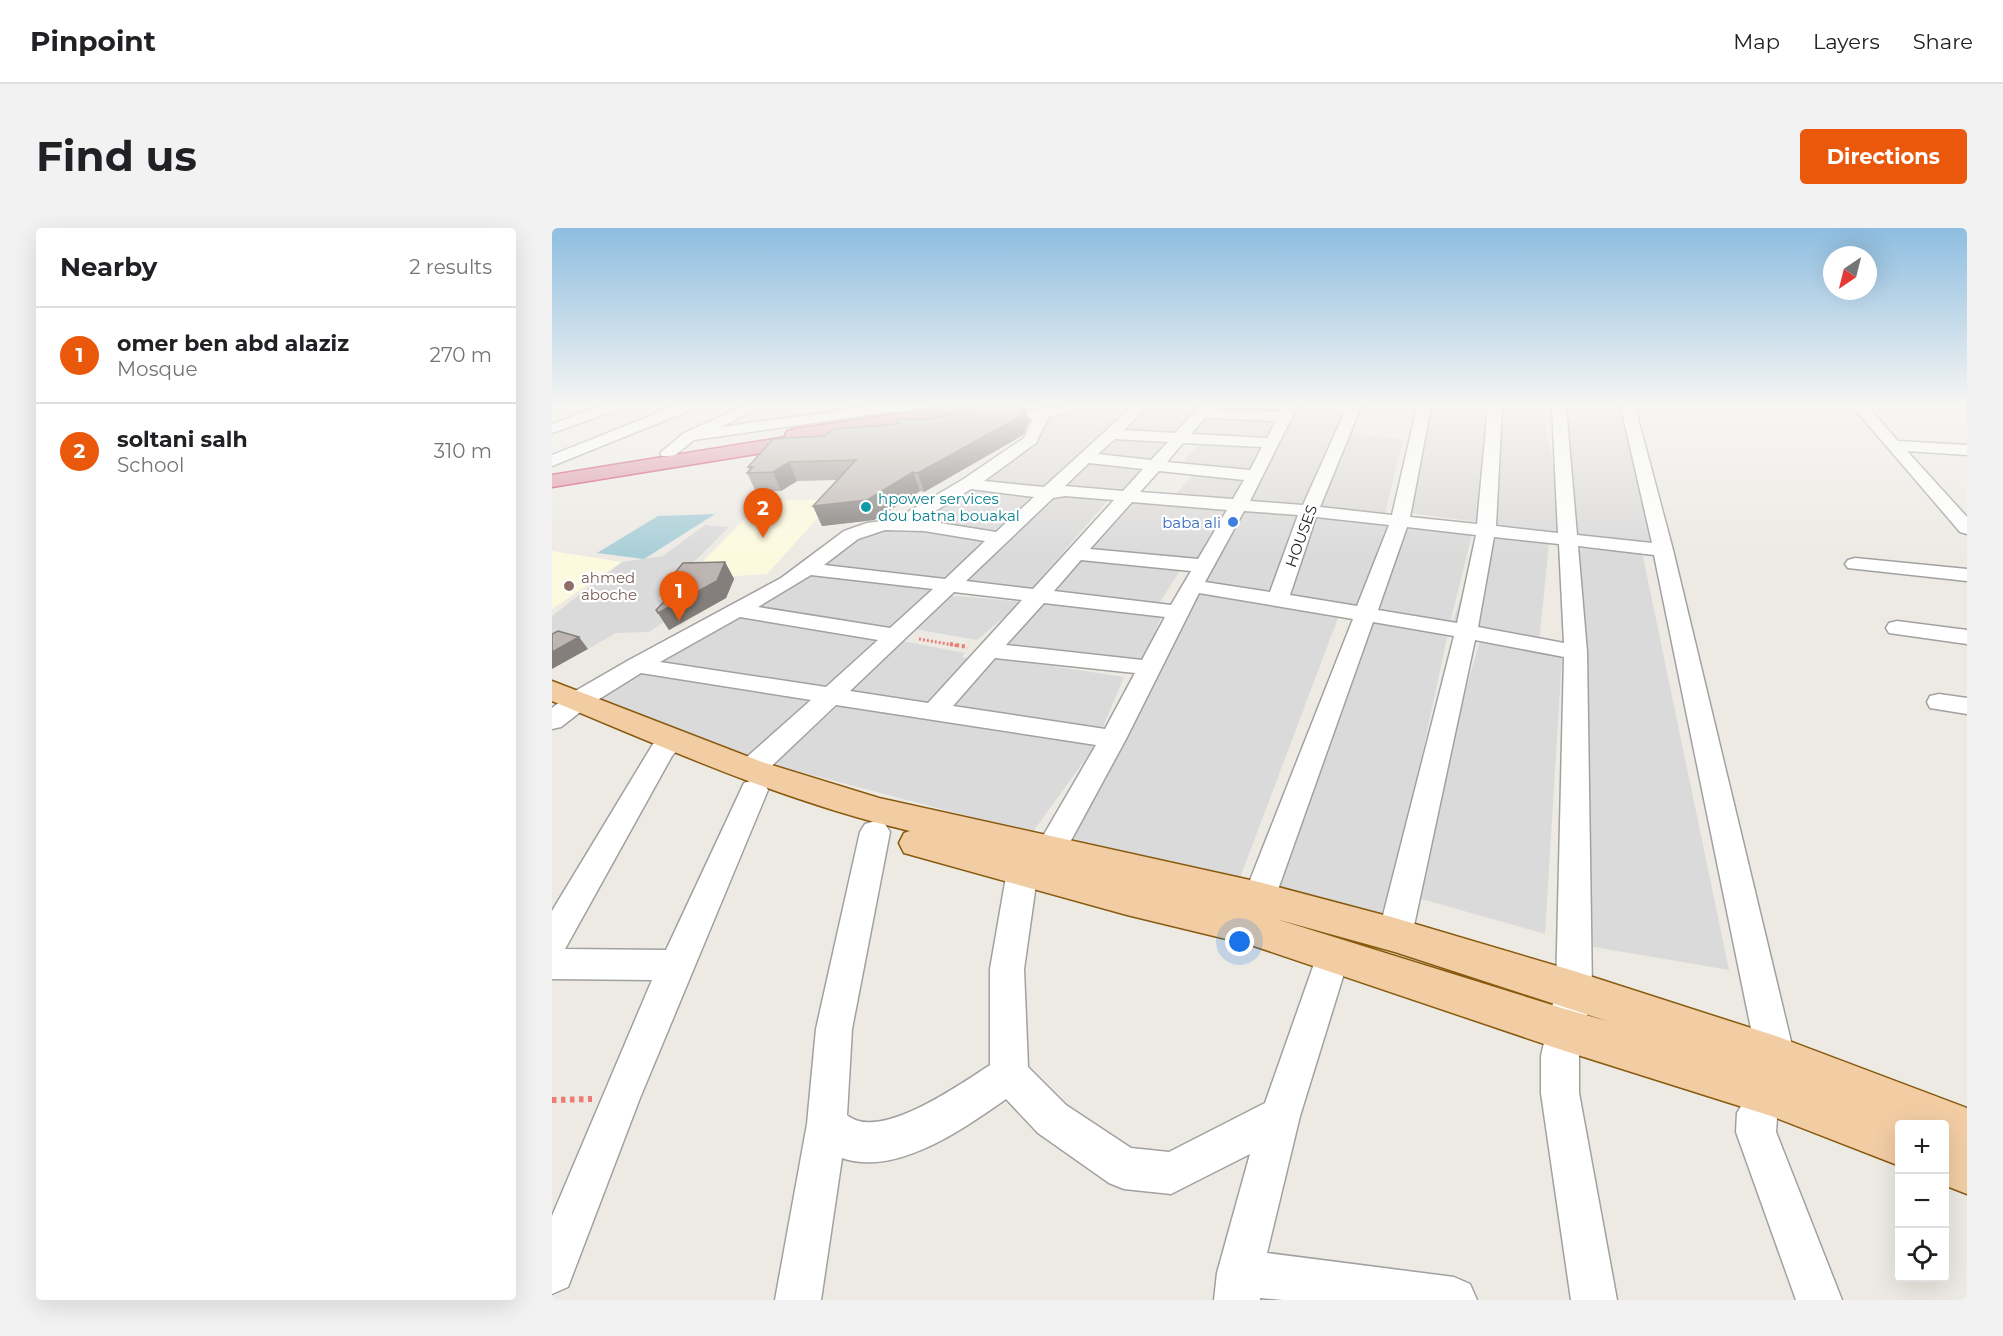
<!DOCTYPE html>
<html lang="en">
<head>
<meta charset="utf-8">
<style>
	:root { --surface:#fff; --page:#f2f2f2; --text:#202124; --muted:#757577; --line:#e0e0e0; --accent:#ea580c }
	body { margin:0; font-family:Montserrat,sans-serif; background:var(--page); color:var(--text) }
	.controls { position:absolute; right:18px; bottom:18px; display:grid; overflow:hidden; border-radius:6px; box-shadow:0 6px 24px #0002 }
	.controls button { width:54px; height:54px; display:grid; place-items:center; padding:0; border:0; border-bottom:2px solid var(--line); background:var(--surface); color:var(--text); font:30px sans-serif }
	.compass { position:absolute; left:1271px; top:18px; width:54px; height:54px; border-radius:50%; background:var(--surface); box-shadow:0 6px 24px #0002; rotate:215deg }
	.you { position:absolute; left:688px; top:714px; width:21px; height:21px; margin:-15px; border:4px solid #fff; border-radius:50%; background:#1a73e8; box-shadow:0 0 0 9px #1a73e833 }
	.badge { display:grid; place-items:center; width:39px; height:39px; border-radius:50%; background:var(--accent); color:#fff; font-size:20px; font-weight:700 }
	.pin { position:absolute; translate:-50% -50px; filter:drop-shadow(0 2px 3px #0008) }
	.pin::after { content:''; position:absolute; top:32px; width:21px; height:18px; background:inherit; clip-path:polygon(0 0,100% 0,50% 100%) }
	.list { margin:0; padding:0; list-style:none }
	h2 { display:flex; justify-content:space-between; align-items:center; height:78px; margin:0; padding:0 24px; font-size:26px }
	h2 small { font-size:20px; font-weight:400; color:var(--muted) }
	.list li { display:grid; grid-template-columns:39px 1fr auto; gap:18px; align-items:center; box-sizing:border-box; height:96px; padding:0 24px; border-top:2px solid var(--line) }
	.list b { display:block; font-size:22px; white-space:nowrap }
	.list p { margin:0; font-size:20px; white-space:nowrap; color:var(--muted) }
	.list em { font-size:20px; font-style:normal; color:var(--muted) }
	.icon { flex:none; width:33px; height:33px; fill:none; stroke:currentColor; stroke-width:2; stroke-linecap:round; stroke-linejoin:round }
	.map { position:relative; flex:none; width:1415px; height:1072px; overflow:hidden; border-radius:6px }
	header { display:flex; align-items:center; gap:36px; box-sizing:border-box; height:84px; padding:0 30px; background:var(--surface); border-bottom:2px solid var(--line) }
	header strong { font-size:28px }
	nav { display:flex; gap:33px; margin-inline-start:auto; font-size:21px }
	.intro { display:flex; align-items:center; justify-content:space-between; box-sizing:border-box; height:144px; padding:0 36px }
	h1 { margin:0; font-size:42px }
	.button { padding:15px 27px; border-radius:6px; background:var(--accent); color:#fff; font-size:21px; font-weight:700 }
	main { display:flex; gap:36px; padding:0 36px }
	aside { flex:1; background:var(--surface); border-radius:6px; box-shadow:0 6px 24px #0002 }
	.map>svg:first-child { display:block }
</style>
</head>
<body>
<header>
<strong>Pinpoint</strong>
<nav><a>Map</a><a>Layers</a><a>Share</a></nav>
</header>
<div class="intro"><h1>Find us</h1><a class="button">Directions</a></div>
<main>
<aside>
<h2>Nearby<small>2 results</small></h2>
<ul class="list">
<li><span class="badge">1</span><div><b>omer ben abd alaziz</b><p>Mosque</p></div><em>270 m</em></li>
<li><span class="badge">2</span><div><b>soltani salh</b><p>School</p></div><em>310 m</em></li>
</ul>
</aside>
<div class="map">
<svg width="1415" height="1072" viewBox="0 0 1415 1072">
	<rect width="100%" height="100%" fill="#edeae4"/>
	<g fill="#dbdada">
		<path d="M598,179H655L649,185L722,192L720,210L734,187L656,184L661,179H857L853,187L799,185L762,274L799,206L851,211L833,285L768,283L848,293L819,373L856,298L920,306L897,400L832,707L713,667L810,395L891,400L726,372L767,284L757,283L713,370L641,358L651,339L525,326L570,274L653,277L620,270L646,241L629,236L650,213L638,211L649,192L629,209L578,200L600,180Z"/>
		<path d="M872,179H932L934,285L943,179H990L1014,305L1007,179H1075L1111,322L1015,313L934,295L850,284Z"/>
		<path d="M497,183L567,190L496,265L409,349L505,268L557,271L474,367L397,359L350,413L413,425L410,429L426,433L370,490L543,518L480,605L222,537L288,476L274,473L198,542L27,472L313,304L349,295L479,212Z"/>
		<path d="M570,204L624,212L596,238L542,228Z"/>
		<path d="M540,234L597,244L566,269L508,263Z"/>
		<path d="M153,297L177,299L146,330L114,356L125,358L105,371L141,375L97,404L64,405L36,421L0,406V388L70,334L111,328Z"/>
		<path d="M930,308L997,316L987,414L900,396Z"/>
		<path d="M1016,320L1090,324L1177,742L1036,718Z"/>
		<path d="M525,330L629,341L604,380L493,367Z"/>
		<path d="M648,365L786,390L686,655L519,611Z"/>
		<path d="M396,367L470,374L425,412L362,401Z"/>
		<path d="M485,375L609,389L592,434L441,422Z"/>
		<path d="M929,410L1010,429L993,706L852,666Z"/>
		<path d="M435,428L572,449L548,506L389,481Z"/>
	</g>
	<g fill="#fcfade">
		<path d="M283,271L215,346L134,351L210,273Z"/>
		<path d="M0,323L70,334L0,381Z"/>
	</g>
	<path fill="#a8ced7" d="M163,286L92,331L45,325L106,288Z"/>
	<g fill="none" stroke-linecap="round" stroke-linejoin="round">
		<defs>
			<g id="minor">
				<path d="M47,179H67L65,182L0,205V196Z"/>
				<path d="M121,179H141L139,182L0,238V227Z"/>
				<path d="M190,179H209L169,199L315,179H353L346,183L142,212L122,228H110L108,225L132,205Z"/>
				<path d="M529,179L527,182L497,188L484,215L432,253L492,259L580,179H595L572,202L623,205L647,179H662L660,182L728,184L731,179H745L698,273L751,277L795,179H809L768,279L840,287L865,179H879L858,289L925,296L936,179H950L944,298L1006,305L1000,179H1014L1025,307L1100,315L1069,179H1083L1121,322L1243,830L1238,864L1225,890L1224,904L1290,1072H1244L1184,904L1185,885L1201,857L1205,830L1102,327L1026,318L1035,424L1040,762L1027,828V865L1065,1072H1019L989,865V828L1004,762L1012,429L923,412L860,707L855,717L843,721L831,717L826,707L902,408L821,394L723,670L714,700L702,704L690,700L686,690L691,670L801,391L647,365L574,511L509,631L485,649L472,741L476,839L514,877L579,920L617,924L713,875L769,716L781,711L793,716L798,726L748,888L715,1025L902,1049L918,1056L925,1072H731L708,1070V1072H662L665,1045L698,926L619,966L572,961L557,955L486,905L454,871C411,901 344,949 290,930L269,1072H223L255,896L264,801L308,604L313,596L323,593L333,596L338,604L300,801L295,887C327,915 410,855 438,837V741L455,643L459,634L487,615L544,517L284,477L208,549L198,552L188,549L184,542L188,535L259,472L89,445L36,478L9,499L0,501V480L18,466L77,432L229,350L292,303L315,295L344,291L410,252L472,210L481,190L441,197L436,196L434,193L436,190L491,180ZM653,190L724,193L715,210L639,206ZM563,211L616,214L599,232L546,226ZM631,215L710,219L698,242L615,234ZM537,235L591,241L571,263L513,258ZM607,243L692,252L681,271L588,264ZM419,261L482,269L444,304L369,292ZM513,268L562,272L481,361L414,353L501,270ZM580,274L675,282L646,331L538,321ZM692,283L746,287L718,364L653,354ZM764,289L837,297L805,378L738,367ZM855,299L924,307L905,395L826,382ZM333,302L372,303L433,313L393,351L272,337L306,311ZM942,309L1007,316L1012,415L926,399ZM529,332L639,343L619,377L502,363ZM259,347L381,361L338,400L206,379ZM402,364L470,372L376,475L298,463ZM492,375L613,389L590,432L454,417ZM188,389L326,412L274,459L108,434ZM443,430L583,445L553,501L401,478Z"/>
				<path d="M1301,179H1316L1346,213L1415,217V227L1355,223L1415,289V306L1408,304Z"/>
				<path d="M1303,330L1415,341V353L1296,340L1293,336L1296,332Z"/>
				<path d="M1345,393L1415,402V416L1337,405L1334,400L1337,395Z"/>
				<path d="M1387,466L1415,470V486L1378,480L1375,474L1378,468Z"/>
				<path d="M122,502L131,505L135,511L120,528L13,721L114,722L192,555L202,552L212,555L216,562L88,870L16,1059L0,1066V988L100,752L0,751V683L101,516L113,505Z"/>
			</g>
			<path id="major" d="M0,453L210,534L327,570L707,654L843,690L1022,743L1224,808L1415,880V966L1392,957V896H1348V938L1219,888L1013,823L699,717L575,687L352,625L347,615L352,605L358,603C234,574 117,522 0,473ZM724,691L843,724L1055,793L1013,781Z"/>
			<path id="highway" d="M395,179H439L436,183L430,184L267,209L268,211L266,215L259,217L0,259V247L234,209L233,207L235,203L242,201Z"/>
		</defs>
		<use href="#minor" stroke="#a1a1a1" stroke-width="3"/>
		<use href="#major" stroke="#885a0e" stroke-width="3"/>
		<use href="#highway" stroke="#c7356d" stroke-width="3"/>
		<path stroke="#ec7d76" stroke-width="2" stroke-dasharray="1.5 1.5" stroke-linecap="butt" d="M537,183L560,185"/>
		<path stroke="#ec7d76" stroke-width="3" stroke-dasharray="2 2" stroke-linecap="butt" d="M367,411L407,418"/>
		<path stroke="#ec7d76" stroke-width="4" stroke-dasharray="3 3" stroke-linecap="butt" d="M398,416L416,419"/>
		<path stroke="#ec7d76" stroke-width="6" stroke-dasharray="4.5 4.5" stroke-linecap="butt" d="M0,872L40,871"/>
		<use href="#minor" fill="#fff" fill-rule="evenodd"/>
		<use href="#major" fill="#f2cda4" fill-rule="evenodd"/>
		<use href="#highway" fill="#dd92a4" fill-rule="evenodd"/>
	</g>
	<g fill="#a39c98">
		<path d="M477,193L471,207L372,264L368,263L322,292L270,298L261,278L285,252L245,253L229,263L204,264L195,245L197,242L196,239Z"/>
		<path d="M173,334L182,351L174,370L117,402L104,382L122,363L116,353Z"/>
	</g>
	<g fill="#847f7c">
		<path d="M472,179H474L477,193L471,207L372,264L366,245Z"/>
		<path d="M237,234L245,253L229,263L221,244Z"/>
		<path d="M361,244L368,263L322,292L270,298L261,278Z"/>
		<path d="M173,334L182,351L174,370L117,402L106,385Z"/>
		<path d="M27,409L36,421L0,441V424Z"/>
	</g>
	<g fill="#bdb5b1" stroke="#847f7c" stroke-width="1.5">
		<path d="M450,179H472L467,189L366,245L361,244L315,272L261,278L304,232L237,234L221,244L195,245L201,239H196L221,211L273,208L281,201L346,196V191H375Z"/>
		<path d="M173,334L165,353L106,385L104,382L126,359L116,353L131,335Z"/>
		<path d="M6,403L27,409L0,424V406Z"/>
	</g>
	<linearGradient id="sky" x2="0" y2="1"><stop stop-color="#8ebee1"/><stop offset="0.54" stop-color="#f7f6f3"/><stop offset="1" stop-color="#f7f6f3" stop-opacity="0"/></linearGradient>
	<rect width="1415" height="329" fill="url(#sky)"/>
	<circle fill="#0f9aa8" stroke="#fff" stroke-width="2" cx="314" cy="279" r="6"/>
	<circle fill="#3f7fe0" stroke="#fff" stroke-width="2" cx="681" cy="294" r="6"/>
	<circle fill="#8d6e63" stroke="#fff" stroke-width="2" cx="17" cy="358" r="6"/>
	<g text-anchor="middle" dominant-baseline="central" stroke-width="4.5" stroke-linejoin="round" paint-order="stroke">
		<g font-size="15" fill="#0d838f" stroke="#fff" text-anchor="start">
			<text x="326" y="270">hpower services<tspan x="326" dy="17">dou batna bouakal</tspan></text>
		</g>
		<g font-size="15" fill="#366cbe" stroke="#fff" text-anchor="end">
			<text x="669" y="294">baba ali</text>
		</g>
		<g font-size="15" fill="#1d1d1d" stroke="#fff">
			<text transform="translate(749 308) rotate(-70)">HOUSES</text>
		</g>
		<g font-size="15" fill="#785e54" stroke="#fff" text-anchor="start">
			<text x="29" y="349">ahmed<tspan x="29" dy="17">aboche</tspan></text>
		</g>
	</g>
</svg>
<div class="controls">
<button>+</button>
<button>−</button>
<button><svg class="icon" aria-label="locate" viewBox="0 0 24 24"><circle cx="12" cy="12" r="6"/><path d="M12 2v4M12 18v4M2 12h4M18 12h4"/></svg></button>
</div>
<svg class="compass" viewBox="-18 -18 36 36"><path d="M0-13l5 13h-10z" fill="#e53935"/><path d="M0 13l5-13h-10z" fill="#757577"/></svg>
<div class="you"></div>
<div class="pin badge" style="left:127px;top:393px">1</div>
<div class="pin badge" style="left:211px;top:310px">2</div>
</div>
</main>
</body>
</html>
